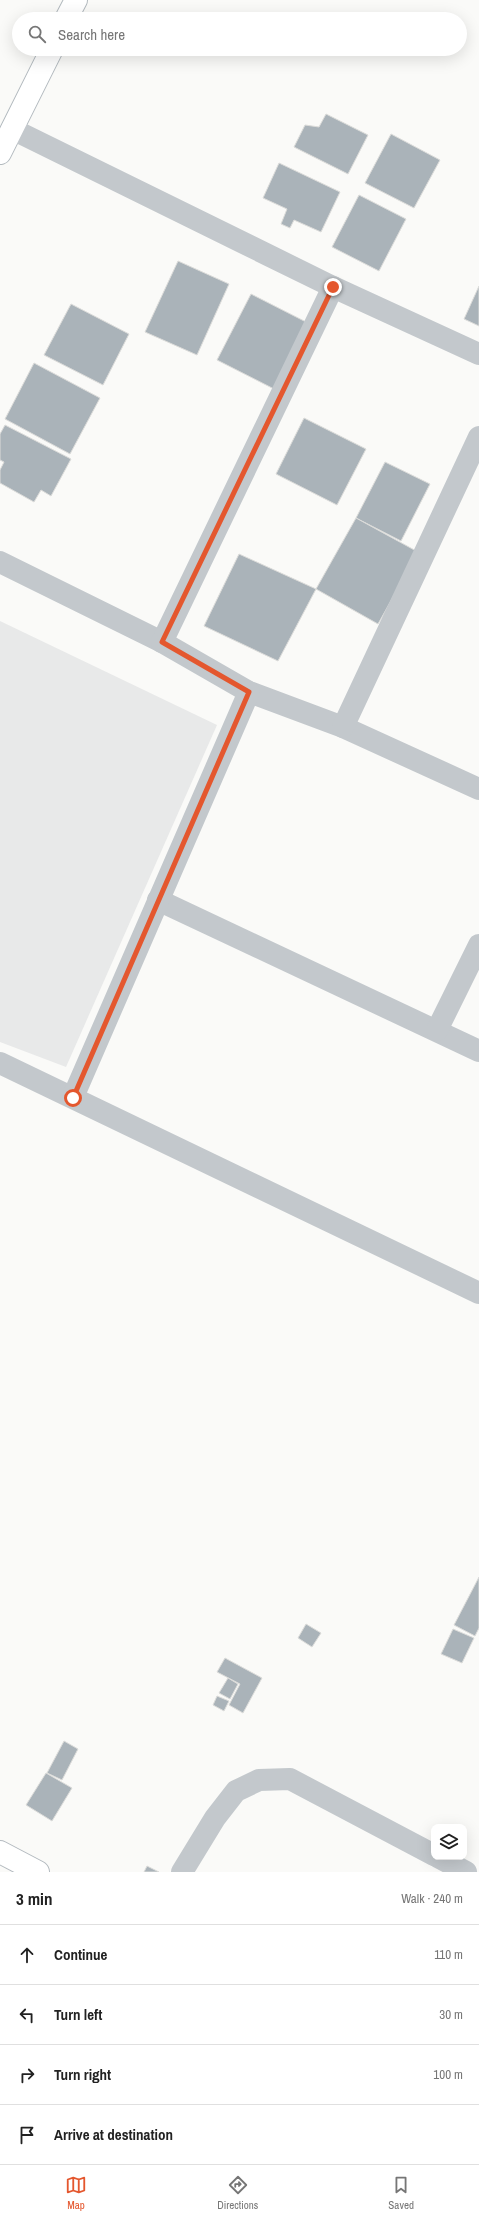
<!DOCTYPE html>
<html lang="en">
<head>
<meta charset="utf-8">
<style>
	:root { --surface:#fff; --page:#f2f2f2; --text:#222; --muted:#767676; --line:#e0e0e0; --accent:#e4572e }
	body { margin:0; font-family:"Archivo Narrow",sans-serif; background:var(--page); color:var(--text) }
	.controls { position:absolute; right:12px; bottom:12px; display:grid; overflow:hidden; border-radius:8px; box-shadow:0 4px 16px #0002 }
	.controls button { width:36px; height:36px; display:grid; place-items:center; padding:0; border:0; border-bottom:1px solid var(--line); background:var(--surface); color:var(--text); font:20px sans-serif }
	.stop { position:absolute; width:12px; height:12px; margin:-9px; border:3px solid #e4572e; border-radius:50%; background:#fff }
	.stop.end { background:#e4572e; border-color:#fff; box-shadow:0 1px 4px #0008 }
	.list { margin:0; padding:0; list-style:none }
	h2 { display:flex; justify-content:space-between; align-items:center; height:52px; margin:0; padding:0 16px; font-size:17px }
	h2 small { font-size:13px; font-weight:400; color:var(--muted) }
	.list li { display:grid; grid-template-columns:26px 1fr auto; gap:12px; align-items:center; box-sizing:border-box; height:60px; padding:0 16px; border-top:1px solid var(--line) }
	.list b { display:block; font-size:15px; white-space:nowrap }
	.list em { font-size:13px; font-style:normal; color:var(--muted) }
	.icon { flex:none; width:22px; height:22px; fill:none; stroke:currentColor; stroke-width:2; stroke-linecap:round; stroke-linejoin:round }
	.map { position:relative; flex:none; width:479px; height:1872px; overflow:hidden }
	.search { position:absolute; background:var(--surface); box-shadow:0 4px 16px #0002; left:12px; right:12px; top:12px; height:44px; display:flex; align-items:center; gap:10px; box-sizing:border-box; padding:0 14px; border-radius:22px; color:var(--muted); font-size:15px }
	.sheet { height:292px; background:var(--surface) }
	nav { display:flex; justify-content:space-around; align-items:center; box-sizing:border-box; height:56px; border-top:1px solid var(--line); background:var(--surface); font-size:11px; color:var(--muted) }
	nav a { display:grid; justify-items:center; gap:2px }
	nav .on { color:var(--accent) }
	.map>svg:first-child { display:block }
</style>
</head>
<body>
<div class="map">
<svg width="479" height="1872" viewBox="0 0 479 1872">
	<rect width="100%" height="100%" fill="#fafaf8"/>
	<path fill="#e8e9e9" d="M0,621L217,725L66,1067L0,1042Z"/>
	<g fill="#aab3b9" stroke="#dcdcda">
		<path d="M326,114L368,135L348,174L294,147L305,125L319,127Z"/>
		<path d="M391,134L440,160L414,208L365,183Z"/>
		<path d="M279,163L340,192L321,232L294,220L290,228L281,224L287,209L263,198Z"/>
		<path d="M359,195L406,219L379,271L332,247Z"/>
		<path d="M178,261L229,284L197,355L145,332Z"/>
		<path d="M479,286V326L464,319Z"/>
		<path d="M251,294L310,324L276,390L217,360Z"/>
		<path d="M71,304L129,334L103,385L44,355Z"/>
		<path d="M34,363L100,398L70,454L5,419Z"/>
		<path d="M304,418L366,449L337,505L276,474Z"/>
		<path d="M5,425L71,459L51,496L41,490L34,502L0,483V470L4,462L0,460V434Z"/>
		<path d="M385,462L430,484L401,541L356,518Z"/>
		<path d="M356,518L418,552L378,624L316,589Z"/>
		<path d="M239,554L316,589L278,661L204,626Z"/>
		<path d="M479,1577V1628L475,1636L454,1625Z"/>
		<path d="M306,1624L321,1633L312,1647L298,1638Z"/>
		<path d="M453,1629L474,1638L462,1663L441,1654Z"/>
		<path d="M225,1658L262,1678L243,1713L229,1705L240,1684L217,1672Z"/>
		<path d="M228,1678L238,1684L230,1699L219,1693Z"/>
		<path d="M217,1696L229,1701L224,1711L213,1705Z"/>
		<path d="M64,1741L78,1749L62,1780L47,1773Z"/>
		<path d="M46,1773L72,1788L52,1821L26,1805Z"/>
		<path d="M147,1866L159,1872H144Z"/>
	</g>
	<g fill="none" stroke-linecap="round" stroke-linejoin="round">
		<defs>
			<g id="secondary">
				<path d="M66,19L76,0"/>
				<path d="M0,153L52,49"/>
				<path d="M0,1852L38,1872"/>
			</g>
		</defs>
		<use href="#secondary" stroke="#b3babf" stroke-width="24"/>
		<g stroke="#c3c8cc" stroke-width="22">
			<path d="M12,129L333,287L479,354"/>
			<path d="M0,562L162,642L249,692L343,727L479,789"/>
			<path d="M162,642L333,287"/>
			<path d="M343,727L479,437"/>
			<path d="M158,900L479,1051"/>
			<path d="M437,1030L479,945"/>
			<path d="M0,1063L479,1293"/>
			<path d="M73,1097L249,692"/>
			<path d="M438,1857L466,1872"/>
			<path d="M182,1872L215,1818L236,1791L259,1780L290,1779L434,1855"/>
		</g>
		<use href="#secondary" stroke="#fff" stroke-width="22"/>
	</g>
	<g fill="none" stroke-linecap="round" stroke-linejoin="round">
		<path stroke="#e4572e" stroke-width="5" d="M73,1098L249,692L162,642L333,287"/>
	</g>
</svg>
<div class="controls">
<button><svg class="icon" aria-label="layers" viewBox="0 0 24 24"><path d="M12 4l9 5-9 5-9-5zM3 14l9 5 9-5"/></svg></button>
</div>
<div class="stop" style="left:73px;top:1098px"></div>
<div class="stop end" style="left:333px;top:287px"></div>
<div class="search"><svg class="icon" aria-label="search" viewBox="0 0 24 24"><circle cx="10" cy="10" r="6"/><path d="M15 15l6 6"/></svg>Search here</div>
</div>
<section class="sheet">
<h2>3 min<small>Walk · 240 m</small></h2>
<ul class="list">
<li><svg class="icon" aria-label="ahead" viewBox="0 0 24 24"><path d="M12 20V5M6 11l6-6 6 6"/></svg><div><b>Continue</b></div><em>110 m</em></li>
<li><svg class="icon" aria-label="left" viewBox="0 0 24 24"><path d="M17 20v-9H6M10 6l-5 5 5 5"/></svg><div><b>Turn left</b></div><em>30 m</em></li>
<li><svg class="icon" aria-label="right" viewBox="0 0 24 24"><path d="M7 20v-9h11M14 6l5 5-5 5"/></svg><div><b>Turn right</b></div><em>100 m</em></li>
<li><svg class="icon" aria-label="arrive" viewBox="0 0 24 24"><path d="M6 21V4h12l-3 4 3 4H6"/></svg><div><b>Arrive at destination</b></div></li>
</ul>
</section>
<nav>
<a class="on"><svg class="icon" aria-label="map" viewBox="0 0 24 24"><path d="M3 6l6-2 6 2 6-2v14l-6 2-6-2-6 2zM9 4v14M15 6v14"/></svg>Map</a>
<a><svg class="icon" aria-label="directions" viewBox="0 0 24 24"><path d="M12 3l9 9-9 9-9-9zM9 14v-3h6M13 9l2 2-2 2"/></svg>Directions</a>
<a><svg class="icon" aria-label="saved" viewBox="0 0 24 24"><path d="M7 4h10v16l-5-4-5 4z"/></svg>Saved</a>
</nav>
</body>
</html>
